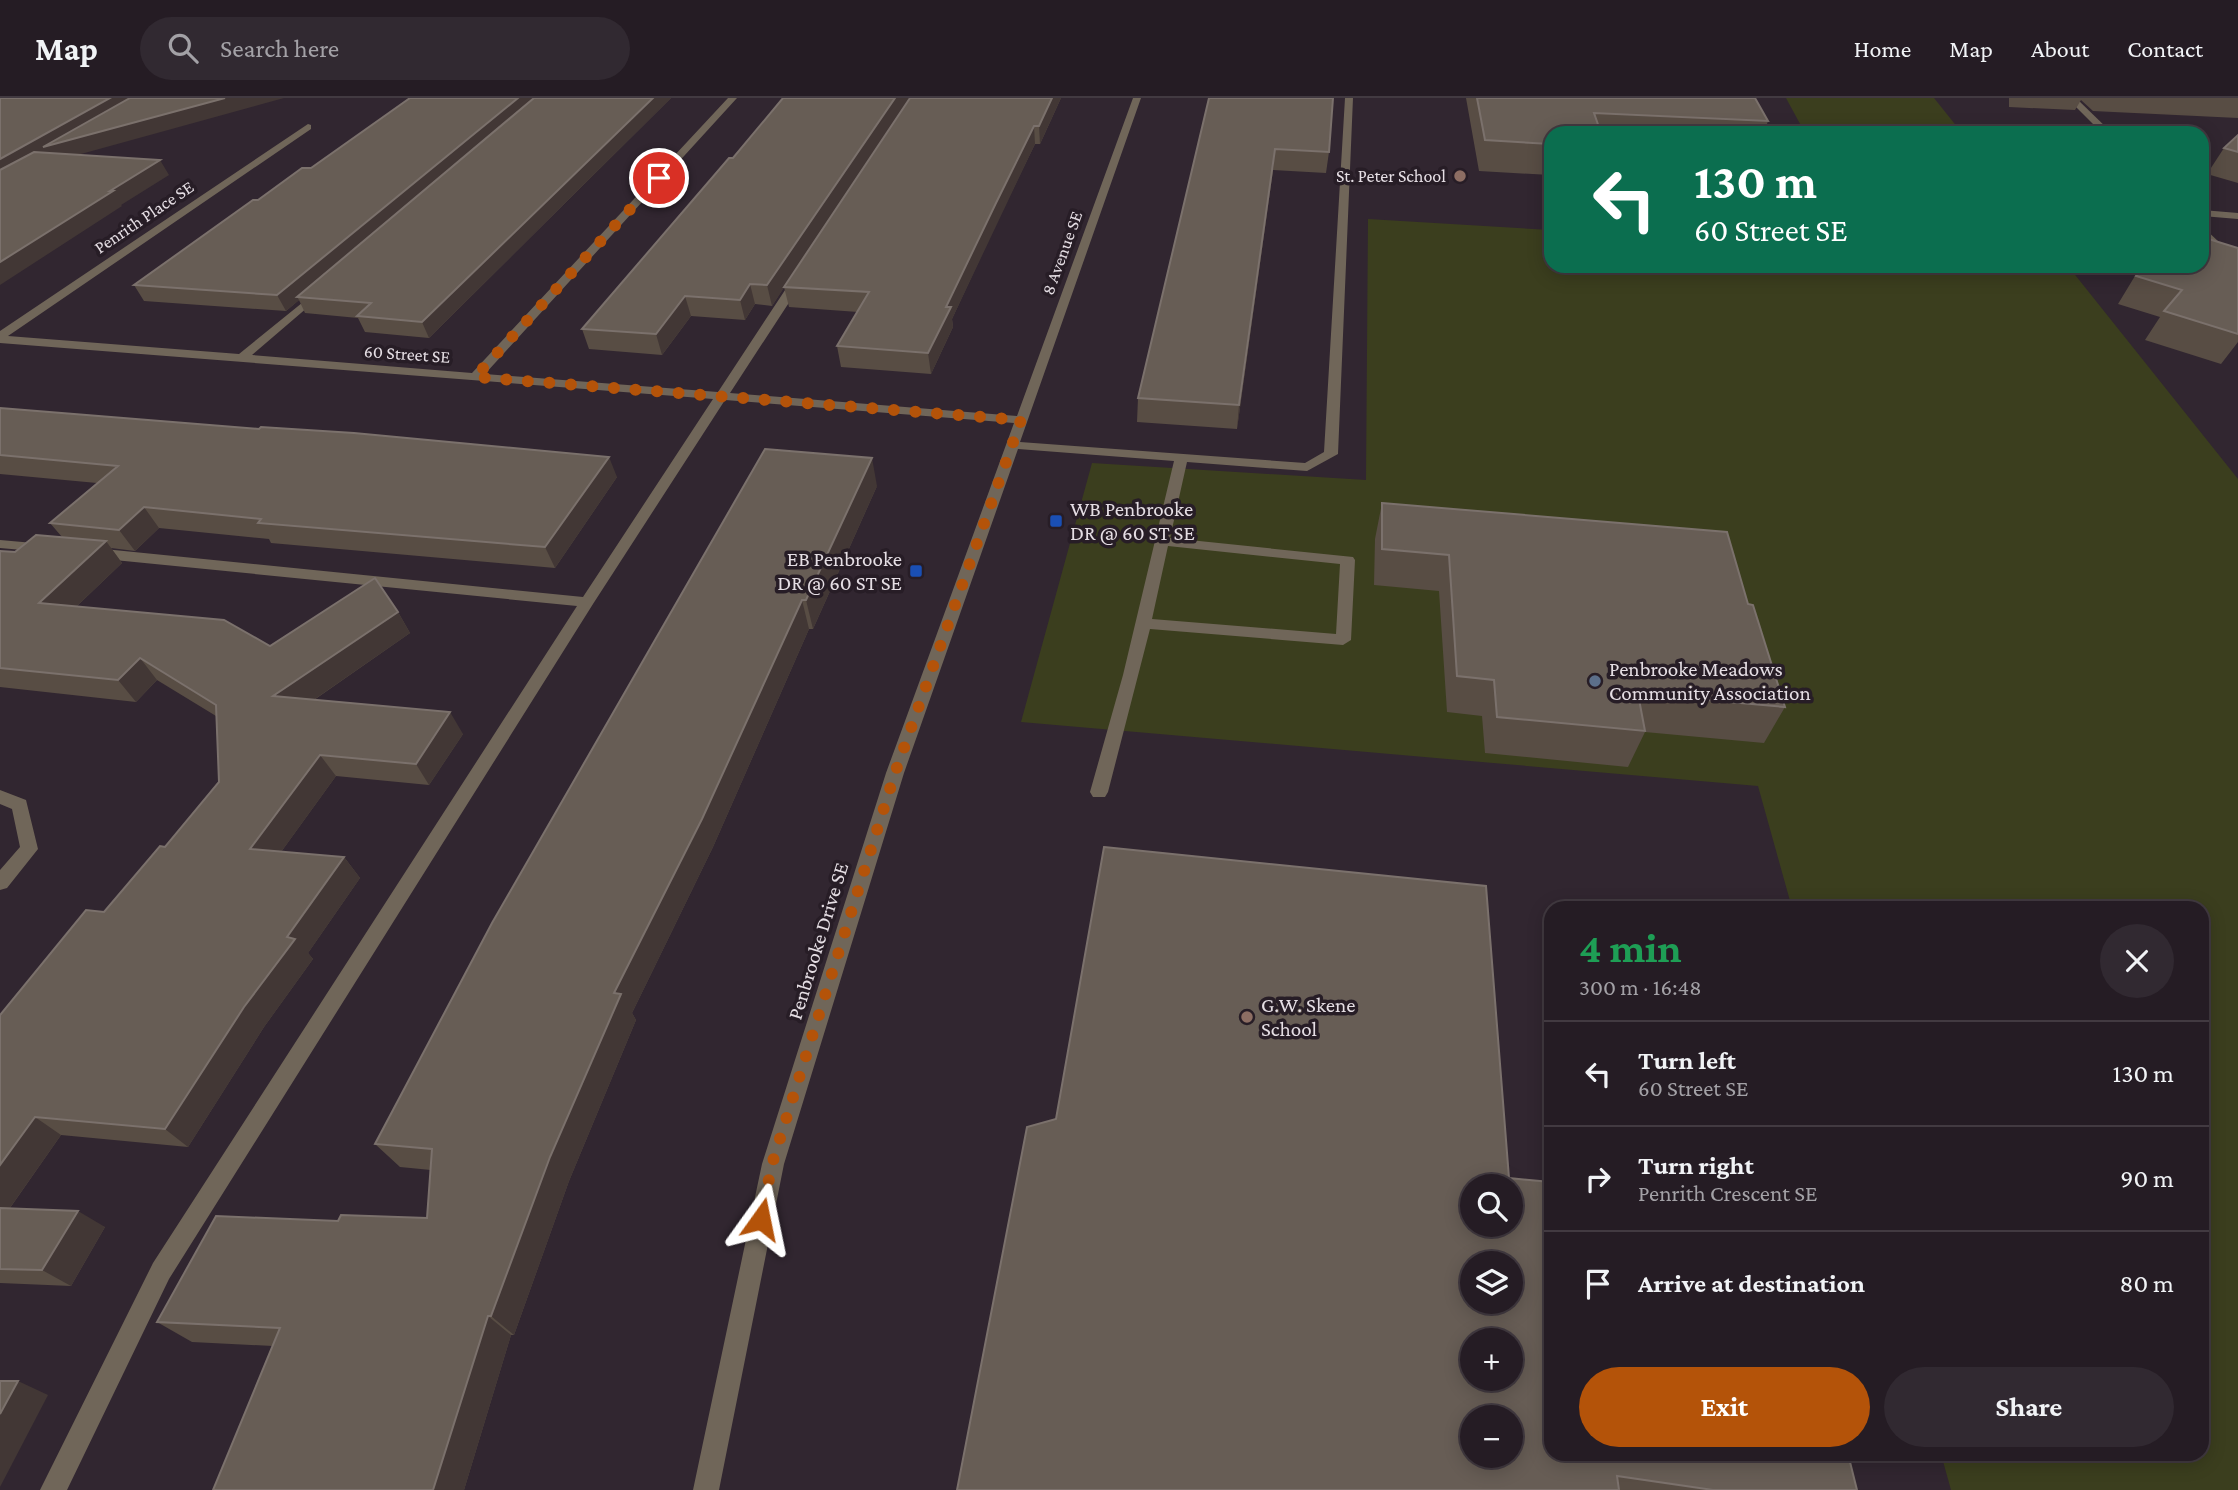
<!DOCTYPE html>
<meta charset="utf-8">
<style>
:root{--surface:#251c24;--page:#312931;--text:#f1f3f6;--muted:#a3a1a6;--line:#423a41;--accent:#b45309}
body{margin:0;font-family:"Crimson Pro",serif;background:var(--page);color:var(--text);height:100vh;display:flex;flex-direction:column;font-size:26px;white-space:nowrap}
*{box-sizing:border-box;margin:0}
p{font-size:23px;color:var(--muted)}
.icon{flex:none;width:38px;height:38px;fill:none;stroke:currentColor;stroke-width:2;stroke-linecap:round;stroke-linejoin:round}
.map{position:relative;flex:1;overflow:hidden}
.side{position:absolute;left:1544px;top:803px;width:665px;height:560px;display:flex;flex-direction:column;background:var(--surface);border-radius:21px;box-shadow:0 4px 18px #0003,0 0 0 2px var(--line)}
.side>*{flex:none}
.banner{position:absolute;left:1544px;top:28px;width:665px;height:147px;border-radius:21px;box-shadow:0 4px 18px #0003,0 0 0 2px var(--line);background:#0b6e4f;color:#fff;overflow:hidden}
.fabs{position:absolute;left:1460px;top:1076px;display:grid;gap:14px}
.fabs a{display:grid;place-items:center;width:63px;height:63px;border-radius:50%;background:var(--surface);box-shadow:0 4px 18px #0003,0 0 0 2px var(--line);font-size:35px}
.pin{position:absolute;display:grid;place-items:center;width:60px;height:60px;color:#fff;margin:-30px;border:4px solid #fff;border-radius:50%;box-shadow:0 2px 7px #0007}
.me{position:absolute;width:77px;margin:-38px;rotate:12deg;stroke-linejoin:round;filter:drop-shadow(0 0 5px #0008)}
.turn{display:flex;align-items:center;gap:24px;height:147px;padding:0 35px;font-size:32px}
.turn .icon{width:91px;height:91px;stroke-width:2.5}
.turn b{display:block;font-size:49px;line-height:60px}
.round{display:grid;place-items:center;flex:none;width:74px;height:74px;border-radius:37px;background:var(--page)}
.overview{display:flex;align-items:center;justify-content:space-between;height:119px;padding:0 35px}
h1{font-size:42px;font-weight:700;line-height:52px;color:#1e9e55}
.action{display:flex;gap:14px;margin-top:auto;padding:14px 35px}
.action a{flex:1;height:80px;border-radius:42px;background:var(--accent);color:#fff;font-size:28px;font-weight:700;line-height:80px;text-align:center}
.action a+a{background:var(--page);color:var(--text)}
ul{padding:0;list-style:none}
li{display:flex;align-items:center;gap:21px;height:105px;padding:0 35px;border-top:2px solid var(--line)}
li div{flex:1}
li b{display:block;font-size:26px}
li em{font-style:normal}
header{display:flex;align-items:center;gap:42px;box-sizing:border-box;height:98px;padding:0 35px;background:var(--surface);border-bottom:2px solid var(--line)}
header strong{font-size:33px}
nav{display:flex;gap:38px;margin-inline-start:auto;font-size:24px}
.search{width:490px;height:63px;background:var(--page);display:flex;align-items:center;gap:18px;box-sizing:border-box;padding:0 24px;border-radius:38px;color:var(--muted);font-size:26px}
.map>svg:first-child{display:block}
.green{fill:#3b3e1e}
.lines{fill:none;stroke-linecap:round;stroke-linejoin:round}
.minor{fill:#706659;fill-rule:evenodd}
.wall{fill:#584d44}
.shaded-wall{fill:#423735}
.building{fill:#675d55;stroke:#7b716c;stroke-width:2;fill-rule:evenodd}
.route{stroke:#b45309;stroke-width:12;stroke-dasharray:0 21.6}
.education-dot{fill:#8d6e63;stroke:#271d26;stroke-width:2.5}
.transit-dot{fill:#1a4fb4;stroke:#271d26;stroke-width:2.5}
.service-dot{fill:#5c6f8a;stroke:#271d26;stroke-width:2.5}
.labels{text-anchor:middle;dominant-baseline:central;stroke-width:7;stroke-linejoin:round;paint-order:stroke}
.far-poi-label{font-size:18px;fill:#e5dee4;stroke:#271d26;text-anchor:end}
.far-street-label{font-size:18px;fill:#e5dee4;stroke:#271d26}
.poi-label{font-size:21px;fill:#e5dee4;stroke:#271d26;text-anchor:start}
.street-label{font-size:21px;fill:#e5dee4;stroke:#271d26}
</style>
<header>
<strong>Map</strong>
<div class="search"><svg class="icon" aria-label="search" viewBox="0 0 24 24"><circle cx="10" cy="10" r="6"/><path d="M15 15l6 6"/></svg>Search here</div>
<nav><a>Home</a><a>Map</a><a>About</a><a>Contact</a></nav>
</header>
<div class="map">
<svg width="2238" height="1392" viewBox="0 0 2238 1392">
<rect width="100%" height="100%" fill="#312630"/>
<g class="green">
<path d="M 1786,0 L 1934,0 L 1962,35 L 1805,35 Z"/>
<path d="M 1368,121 L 1550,132 L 1550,168 L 2068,168 L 2238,381 L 2238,1392 L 1951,1392 L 1941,1356 L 2202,1356 L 2202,810 L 1792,810 L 1758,688 L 1021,624 L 1092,365 L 1366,382 Z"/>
</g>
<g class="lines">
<g class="minor">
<path d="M 728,0 L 737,0 L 485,276 L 718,294 L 793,180 L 799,177 L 805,180 L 730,295 L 1017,318 L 1133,0 L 1141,0 L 1020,344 L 1305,365 L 1324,354 L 1345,0 L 1353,0 L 1338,356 L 1307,373 L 1187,364 L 1170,440 L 1353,459 L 1355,462 L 1351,542 L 1343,547 L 1150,531 L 1108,694 L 1105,699 L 1093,699 L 1090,694 L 1123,577 L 1174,363 L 1018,351 L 904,675 L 784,1066 L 719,1392 L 693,1392 L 762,1066 L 886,675 L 1014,325 L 725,302 L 593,506 L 169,1181 L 67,1392 L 40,1392 L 153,1165 L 577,508 L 94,460 L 87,455 L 94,450 L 583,499 L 713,301 L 0,245 L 0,233 L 308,26 L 311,27 L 311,31 L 8,238 L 239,256 L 318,192 L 322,193 L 322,197 L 252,257 L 472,275 ZM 1168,448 L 1340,466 L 1336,536 L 1152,521 Z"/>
<path d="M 2067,0 L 2076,0 L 2112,35 L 2102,35 Z"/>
<path d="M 2202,112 L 2238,115 L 2238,121 L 2202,118 Z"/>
<path d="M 2202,128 L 2238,162 L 2238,171 L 2202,137 Z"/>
<path d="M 0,442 L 45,446 L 52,450 L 45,454 L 0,450 Z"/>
<path d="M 0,692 L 26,702 L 38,751 L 7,790 L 0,792 L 0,772 L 20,749 L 12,711 L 0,706 Z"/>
</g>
</g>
<g class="wall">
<path d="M 410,0 L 671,0 L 429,240 L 365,234 L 358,220 L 305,215 L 299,202 L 286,213 L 144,203 L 134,187 L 258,102 L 311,70 Z"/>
<path d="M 910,0 L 1061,0 L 1040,46 L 1035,46 L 997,124 L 952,221 L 953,229 L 931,276 L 841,269 L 837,248 L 858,214 L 789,209 L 784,189 L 772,208 L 755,206 L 745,222 L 691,218 L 662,257 L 589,251 L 582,231 L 733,60 L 789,182 Z"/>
<path d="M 1209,0 L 1329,54 L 1326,75 L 1273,72 L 1237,331 L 1137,324 L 1138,300 Z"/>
<path d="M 1466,0 L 1755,0 L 1768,23 L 1764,35 L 1550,35 L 1550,77 L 1479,73 Z"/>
<path d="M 2009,0 L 2238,0 L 2238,20 L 2093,13 L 2081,2 L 2075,12 L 2009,9 Z"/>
<path d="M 2238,37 L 2238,85 L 2207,76 L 2224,50 Z"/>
<path d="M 2238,150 L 2238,244 L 2221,266 L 2145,242 L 2160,219 L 2118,206 L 2141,168 L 2202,168 Z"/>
<path d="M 0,310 L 617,379 L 555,470 L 271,445 L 269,441 L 159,430 L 135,453 L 111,450 L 122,465 L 77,508 L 270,548 L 398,514 L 410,535 L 314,602 L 463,636 L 429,687 L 336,678 L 281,754 L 344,759 L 360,780 L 308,855 L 313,861 L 264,929 L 188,1049 L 61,1037 L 10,1110 L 105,1129 L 71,1188 L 0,1185 L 0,917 L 104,814 L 165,749 L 219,684 L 216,618 L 157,582 L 136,604 L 0,589 L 0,453 L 15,454 L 62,439 L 50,425 L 97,385 L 0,376 Z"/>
<path d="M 877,388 L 813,531 L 809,531 L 713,749 L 632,915 L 636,922 L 569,1083 L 514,1237 L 511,1237 L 464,1392 L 213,1392 L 273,1248 L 192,1244 L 157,1224 L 338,1123 L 427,1120 L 431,1072 L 400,1069 L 375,1046 Z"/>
<path d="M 1382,405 L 1748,506 L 1785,609 L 1764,645 L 1645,634 L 1628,669 L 1485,655 L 1482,618 L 1447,614 L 1439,493 L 1374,487 L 1375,441 Z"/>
<path d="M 1509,1080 L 1550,1356 L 1857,1392 L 957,1392 Z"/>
</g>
<g class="shaded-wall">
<path d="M 110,0 L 284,0 L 52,64 L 0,82 L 0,61 Z"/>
<path d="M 518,0 L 539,0 L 297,199 L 299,202 L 286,213 L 277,197 Z"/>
<path d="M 653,0 L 671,0 L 429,240 L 422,224 Z"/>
<path d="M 895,0 L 909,0 L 772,208 L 767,187 Z"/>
<path d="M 1052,0 L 1061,0 L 1040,46 L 1039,28 Z"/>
<path d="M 1034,28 L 1035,46 L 952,221 L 953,229 L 931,276 L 928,255 L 946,209 Z"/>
<path d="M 1275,51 L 1273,72 L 1237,331 L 1239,307 Z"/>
<path d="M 160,62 L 169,77 L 121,107 L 122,108 L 0,187 L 0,164 Z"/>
<path d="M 750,186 L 755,206 L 745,222 L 740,202 Z"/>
<path d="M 685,198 L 691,218 L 662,257 L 656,236 Z"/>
<path d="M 609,359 L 617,379 L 555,470 L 545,449 Z"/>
<path d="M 872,360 L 877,388 L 813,531 L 806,502 Z"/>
<path d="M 144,409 L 159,430 L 135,453 L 119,432 Z"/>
<path d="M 106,443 L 122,465 L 58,526 L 39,505 Z"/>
<path d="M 802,502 L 809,531 L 713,749 L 632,915 L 636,922 L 569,1083 L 514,1237 L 491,1218 L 550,1059 L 614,895 Z"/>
<path d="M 398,514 L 410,535 L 289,619 L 273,598 Z"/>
<path d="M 140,560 L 157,582 L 136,604 L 118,582 Z"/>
<path d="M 450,614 L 463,636 L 429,687 L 416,666 Z"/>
<path d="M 320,657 L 336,678 L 268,772 L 250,751 Z"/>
<path d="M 344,759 L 360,780 L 308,855 L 313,861 L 264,929 L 188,1049 L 165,1031 L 287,839 Z"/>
<path d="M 35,1019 L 61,1037 L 0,1124 L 0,1067 Z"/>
<path d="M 78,1113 L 105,1129 L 71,1188 L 42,1172 Z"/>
<path d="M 488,1218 L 511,1237 L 464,1392 L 433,1392 Z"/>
<path d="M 18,1283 L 48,1297 L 0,1389 L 0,1316 Z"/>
</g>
<g class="building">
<path d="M 0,0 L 110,0 L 0,61 Z"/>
<path d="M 130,0 L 225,0 L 43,49 Z"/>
<path d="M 410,0 L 518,0 L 277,197 L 134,187 L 253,102 L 258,102 L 302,70 L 311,70 Z"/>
<path d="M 534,0 L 653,0 L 422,224 L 357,218 L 371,205 L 297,199 Z"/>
<path d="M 783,0 L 895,0 L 767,187 L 750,186 L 740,202 L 685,198 L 656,236 L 582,231 L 729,60 L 733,60 Z"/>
<path d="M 910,0 L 1052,0 L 1039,28 L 1034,28 L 996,105 L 946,209 L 951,209 L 928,255 L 837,248 L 869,194 L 784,189 Z"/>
<path d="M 1209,0 L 1333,0 L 1329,54 L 1275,51 L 1239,307 L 1138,300 Z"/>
<path d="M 1477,0 L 1755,0 L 1768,23 L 1594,15 L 1601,35 L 1550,35 L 1550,46 L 1485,42 Z"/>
<path d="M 2238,37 L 2238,54 L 2224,50 Z"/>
<path d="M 34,54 L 160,62 L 110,93 L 113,93 L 0,164 L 0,72 Z"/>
<path d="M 2202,139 L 2238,150 L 2238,236 L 2164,213 L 2182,192 L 2136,178 L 2144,168 L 2202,168 Z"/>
<path d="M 0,310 L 259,331 L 261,329 L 354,335 L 609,359 L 545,449 L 258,425 L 261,421 L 144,409 L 119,432 L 50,425 L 118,368 L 0,357 Z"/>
<path d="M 765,351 L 872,360 L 806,502 L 802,502 L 702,721 L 614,895 L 621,896 L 550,1059 L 491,1218 L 488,1218 L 433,1392 L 213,1392 L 280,1230 L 157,1224 L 216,1118 L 338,1123 L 341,1117 L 427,1120 L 432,1051 L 375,1046 L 492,825 Z"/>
<path d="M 1382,405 L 1727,434 L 1748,506 L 1753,507 L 1785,609 L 1638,596 L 1645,633 L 1497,619 L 1494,582 L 1457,578 L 1449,457 L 1382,451 Z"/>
<path d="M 36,437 L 106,443 L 39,505 L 224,522 L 270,548 L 375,480 L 398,514 L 273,598 L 450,614 L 416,666 L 320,657 L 250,751 L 344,759 L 287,839 L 295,841 L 244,909 L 165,1031 L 35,1019 L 0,1067 L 0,917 L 86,812 L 104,814 L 160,748 L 165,749 L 219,684 L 216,607 L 140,560 L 118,582 L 0,570 L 0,453 L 15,454 Z"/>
<path d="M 1104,749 L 1486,788 L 1509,1080 L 1550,1084 L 1550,1356 L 1848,1356 L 1857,1392 L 1713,1392 L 1617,1378 L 1619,1392 L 957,1392 L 1027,1029 L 1056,1021 ZM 1472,1088 L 1510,1088 L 1510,1127 L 1472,1127 ZM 1472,1166 L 1510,1166 L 1510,1204 L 1472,1204 ZM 1472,1242 L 1510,1242 L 1510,1281 L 1472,1281 ZM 1472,1320 L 1510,1320 L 1510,1358 L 1472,1358 Z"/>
<path d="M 0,1110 L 78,1113 L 42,1172 L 0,1171 Z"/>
<path d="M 0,1283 L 18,1283 L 0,1316 Z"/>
</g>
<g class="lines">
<path class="route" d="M 659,80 L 475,279 L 1021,322 L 895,675 L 772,1066 L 761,1121"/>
</g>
<g class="education-dot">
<circle cx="1460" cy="78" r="7"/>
<circle cx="1247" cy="919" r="7"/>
</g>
<g class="transit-dot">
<rect x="1049" y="416" width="14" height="14" rx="3.5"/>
<rect x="909" y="466" width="14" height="14" rx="3.5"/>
</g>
<circle class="service-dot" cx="1595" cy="583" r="7"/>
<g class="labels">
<g class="far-poi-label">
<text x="1446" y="78">St. Peter School</text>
</g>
<g class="far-street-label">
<text transform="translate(144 119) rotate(-34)">Penrith Place SE</text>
<text transform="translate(1062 155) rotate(-70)">8 Avenue SE</text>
<text transform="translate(407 256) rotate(4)">60 Street SE</text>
</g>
<g class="poi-label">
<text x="1070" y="411">WB Penbrooke<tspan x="1070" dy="24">DR @ 60 ST SE</tspan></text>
<text x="902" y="461" text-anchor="end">EB Penbrooke<tspan x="902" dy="24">DR @ 60 ST SE</tspan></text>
<text x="1609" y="571">Penbrooke Meadows<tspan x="1609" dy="24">Community Association</tspan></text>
<text x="1261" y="907">G.W. Skene<tspan x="1261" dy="24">School</tspan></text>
</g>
<g class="street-label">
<text transform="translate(818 843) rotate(-73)">Penbrooke Drive SE</text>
</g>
</g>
</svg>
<div class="fabs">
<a><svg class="icon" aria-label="search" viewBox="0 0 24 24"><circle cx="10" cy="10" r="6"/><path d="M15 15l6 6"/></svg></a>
<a><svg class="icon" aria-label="layers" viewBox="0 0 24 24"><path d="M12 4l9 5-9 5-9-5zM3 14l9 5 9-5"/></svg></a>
<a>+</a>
<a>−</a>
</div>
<div class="pin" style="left:659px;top:80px;background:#d93025"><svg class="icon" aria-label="arrive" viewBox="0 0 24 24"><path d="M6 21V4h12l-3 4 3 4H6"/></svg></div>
<svg class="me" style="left:761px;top:1121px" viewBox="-20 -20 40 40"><path d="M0-17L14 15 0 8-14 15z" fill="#b45309" stroke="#fff" stroke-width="4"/></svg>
<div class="banner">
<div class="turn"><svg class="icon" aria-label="left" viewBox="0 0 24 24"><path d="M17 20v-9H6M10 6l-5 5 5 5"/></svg><div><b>130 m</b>60 Street SE</div></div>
</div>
<section class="side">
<div class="overview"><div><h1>4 min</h1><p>300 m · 16:48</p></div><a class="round"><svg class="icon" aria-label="close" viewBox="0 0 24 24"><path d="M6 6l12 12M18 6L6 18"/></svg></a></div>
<ul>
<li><svg class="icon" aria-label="left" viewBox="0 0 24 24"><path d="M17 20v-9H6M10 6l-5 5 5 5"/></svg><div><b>Turn left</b><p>60 Street SE</p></div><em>130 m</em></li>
<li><svg class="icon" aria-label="right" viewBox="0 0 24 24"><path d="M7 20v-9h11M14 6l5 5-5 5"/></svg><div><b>Turn right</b><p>Penrith Crescent SE</p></div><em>90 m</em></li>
<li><svg class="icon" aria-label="arrive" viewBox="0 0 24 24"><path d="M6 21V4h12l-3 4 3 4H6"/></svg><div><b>Arrive at destination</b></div><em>80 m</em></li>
</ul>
<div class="action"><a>Exit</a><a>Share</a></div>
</section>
</div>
